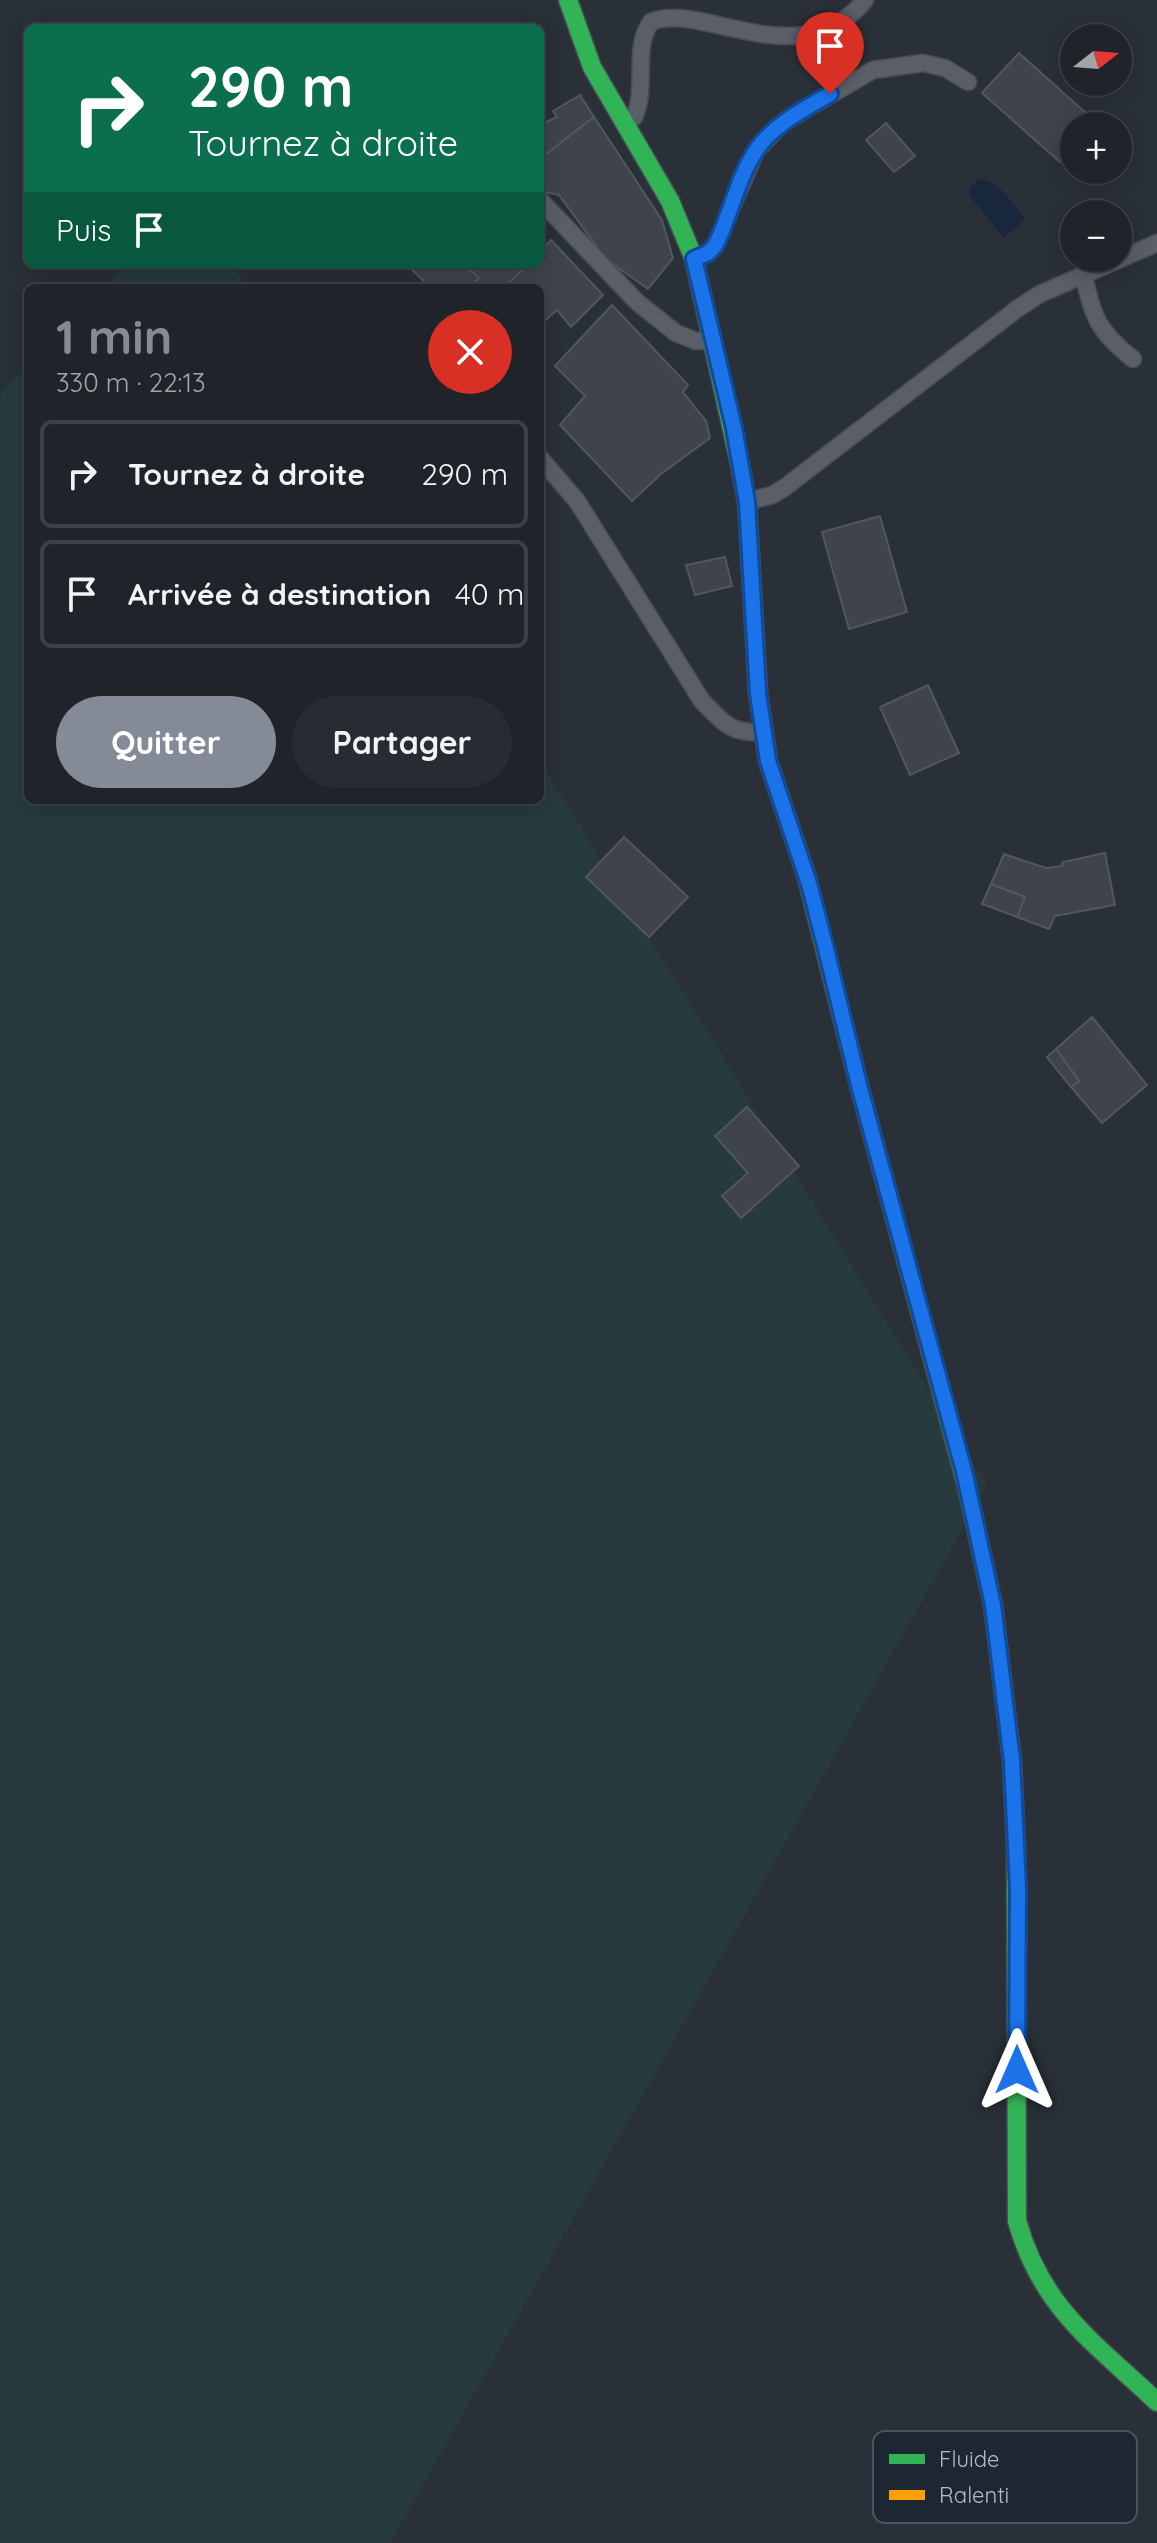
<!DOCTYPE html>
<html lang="fr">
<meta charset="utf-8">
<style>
:root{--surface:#20242a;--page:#282c32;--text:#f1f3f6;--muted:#a2a4a8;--line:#3d4147;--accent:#848b96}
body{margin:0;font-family:Quicksand,sans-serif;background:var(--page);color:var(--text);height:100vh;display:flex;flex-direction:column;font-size:30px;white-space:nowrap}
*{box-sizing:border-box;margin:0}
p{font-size:26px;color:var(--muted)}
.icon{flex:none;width:44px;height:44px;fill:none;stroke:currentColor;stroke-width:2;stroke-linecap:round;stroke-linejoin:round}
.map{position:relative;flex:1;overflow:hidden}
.sheet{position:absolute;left:24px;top:284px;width:520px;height:520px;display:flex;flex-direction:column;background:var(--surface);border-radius:12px;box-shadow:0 4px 20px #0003,0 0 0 2px var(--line)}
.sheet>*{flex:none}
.hud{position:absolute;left:24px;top:24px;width:520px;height:244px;border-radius:12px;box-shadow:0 4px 20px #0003,0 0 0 2px var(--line);background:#0b6e4f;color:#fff;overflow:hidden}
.needle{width:52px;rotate:73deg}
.buttons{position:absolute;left:1060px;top:24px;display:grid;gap:16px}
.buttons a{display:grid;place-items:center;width:72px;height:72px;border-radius:50%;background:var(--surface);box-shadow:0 4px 20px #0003,0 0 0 2px var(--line);font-size:40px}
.pin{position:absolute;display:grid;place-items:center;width:68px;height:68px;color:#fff;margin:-82px -34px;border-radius:50% 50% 50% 0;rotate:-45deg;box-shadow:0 0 8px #0007}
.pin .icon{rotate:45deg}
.me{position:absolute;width:88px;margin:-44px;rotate:0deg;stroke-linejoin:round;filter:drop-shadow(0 0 6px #0008)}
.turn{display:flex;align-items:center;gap:28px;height:168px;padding:0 32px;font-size:36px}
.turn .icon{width:104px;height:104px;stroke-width:2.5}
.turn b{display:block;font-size:56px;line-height:68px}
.then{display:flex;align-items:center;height:76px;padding:0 32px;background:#0003;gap:16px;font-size:30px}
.round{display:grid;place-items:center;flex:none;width:84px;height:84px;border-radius:42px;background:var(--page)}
.headline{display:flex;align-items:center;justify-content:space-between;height:136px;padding:0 32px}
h1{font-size:48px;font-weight:800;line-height:60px;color:var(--accent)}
.primary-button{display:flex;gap:16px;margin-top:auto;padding:16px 32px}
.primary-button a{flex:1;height:92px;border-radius:48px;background:var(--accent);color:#fff;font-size:32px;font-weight:800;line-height:92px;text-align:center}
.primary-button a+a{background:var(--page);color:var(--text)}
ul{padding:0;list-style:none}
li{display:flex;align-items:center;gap:24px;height:108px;margin:0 16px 12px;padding:0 16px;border:4px solid var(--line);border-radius:12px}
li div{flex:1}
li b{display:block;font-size:30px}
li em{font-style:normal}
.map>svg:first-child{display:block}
.green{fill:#273a3e}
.water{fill:#19273c}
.building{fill:#3f444c;stroke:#52575f;stroke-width:2}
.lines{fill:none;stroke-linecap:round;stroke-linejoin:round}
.lane-casing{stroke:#484c55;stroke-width:19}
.fast-casing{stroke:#484c55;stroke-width:21}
.slow-casing{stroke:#484c55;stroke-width:21}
.lane{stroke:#5a5e66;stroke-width:16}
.fast{stroke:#30b455;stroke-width:18}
.slow{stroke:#ff9f0a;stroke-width:18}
.route-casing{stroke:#114b97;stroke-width:20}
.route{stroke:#1a73e8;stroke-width:14}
.key{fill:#1d2633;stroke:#4a5360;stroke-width:2}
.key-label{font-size:22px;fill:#b4bcc9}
</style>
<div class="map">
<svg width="1157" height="2543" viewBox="0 0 1157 2543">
<rect width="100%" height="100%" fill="#2a3038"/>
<g class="green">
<path d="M 128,264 L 233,264 L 247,288 L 104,288 Z"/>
<path d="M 28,365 L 28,800 L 540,800 L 540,761 L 987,1485 L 390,2543 L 0,2543 L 0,394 Z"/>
</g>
<path class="water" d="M 978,179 C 999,179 1013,205 1025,219 L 1004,238 L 969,195 L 969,188 Z"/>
<g class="building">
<path d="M 1019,53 L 1096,122 L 1092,126 L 1074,126 L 1074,146 L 1060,162 L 982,93 Z"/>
<path d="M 580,95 L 594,117 L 540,159 L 540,125 L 557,117 L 553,111 Z"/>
<path d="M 594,117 L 662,220 L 673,258 L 648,289 L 606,259 L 559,195 L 540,191 L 540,173 L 545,168 L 540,159 Z"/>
<path d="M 886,123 L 915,156 L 894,172 L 866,140 Z"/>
<path d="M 551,240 L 603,295 L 571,327 L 557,310 L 540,325 L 540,288 L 504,288 L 528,264 L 540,264 L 540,251 Z"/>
<path d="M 406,264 L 464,264 L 479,278 L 469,288 L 431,288 Z"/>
<path d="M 464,264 L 528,264 L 504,288 L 469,288 L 479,278 Z"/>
<path d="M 612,305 L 688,385 L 683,392 L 706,421 L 710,438 L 661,474 L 632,501 L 560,425 L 585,396 L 555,366 Z"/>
<path d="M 880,516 L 907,612 L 849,629 L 822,532 Z"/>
<path d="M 725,557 L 732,586 L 695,595 L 686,565 Z"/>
<path d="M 928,685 L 959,753 L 910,775 L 880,707 Z"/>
<path d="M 624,837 L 688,897 L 649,937 L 586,877 Z"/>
<path d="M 1105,853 L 1115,905 L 1055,916 L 1049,929 L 1017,917 L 1025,897 L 991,884 L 1004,854 L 1046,868 L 1062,866 L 1063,862 Z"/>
<path d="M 991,884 L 1025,897 L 1017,917 L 982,904 Z"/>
<path d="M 1092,1017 L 1147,1085 L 1102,1123 L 1071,1087 L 1079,1081 L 1056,1049 Z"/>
<path d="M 1056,1049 L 1079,1081 L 1071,1087 L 1047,1057 Z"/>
<path d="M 747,1107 L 799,1166 L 741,1218 L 722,1196 L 748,1173 L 715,1136 Z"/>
</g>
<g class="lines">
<defs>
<g id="lane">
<path d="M 630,120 L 634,117 C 648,88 632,48 651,22 C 699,0 801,79 865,0"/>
<path d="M 540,200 L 637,302 L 676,333 L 696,341 L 712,340"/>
<path d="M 696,259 L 708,253 L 715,246 L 756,151 L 784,122 L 873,70 L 923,63 L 945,68 L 968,82"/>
<path d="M 1084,275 C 1092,317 1099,332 1133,359"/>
<path d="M 540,458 L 577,501 L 702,701 C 723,722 730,734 761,732"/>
<path d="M 749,501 L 772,495 L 784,488 L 1017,309 L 1040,294 L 1157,243"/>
</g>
<g id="fast">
<path d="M 568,0 L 592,67 L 670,201 L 694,259 L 740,465"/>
<path d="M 807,878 L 860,1089 L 967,1487"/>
<path d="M 1016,1847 L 1017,2221 C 1042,2309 1094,2342 1157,2402"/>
</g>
<g id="slow">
<path d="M 740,465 L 747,502 L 758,693 L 768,761 L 807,878"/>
<path d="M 967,1487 L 993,1605 L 1012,1761 L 1016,1847"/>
</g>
</defs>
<use href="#lane" class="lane-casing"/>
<use href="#fast" class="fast-casing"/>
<use href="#slow" class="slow-casing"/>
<use href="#lane" class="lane"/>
<use href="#fast" class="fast"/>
<use href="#slow" class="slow"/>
</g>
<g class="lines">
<defs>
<path id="route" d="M 830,94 C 805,109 774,124 757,149 C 737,178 731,215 715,246 L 708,253 L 694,259 L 734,428 L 747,502 L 758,693 L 768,761 L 810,887 L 826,949 L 860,1089 L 964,1471 L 993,1605 L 1012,1761 L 1018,1888 L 1017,2070"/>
</defs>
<use href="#route" class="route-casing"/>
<use href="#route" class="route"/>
</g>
<rect x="873" y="2431" width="264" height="92" rx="12" class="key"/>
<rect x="889" y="2454" width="36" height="10" fill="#30b455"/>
<rect x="889" y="2490" width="36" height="10" fill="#ff9f0a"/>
<g class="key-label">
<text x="939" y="2467">Fluide</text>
<text x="939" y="2503">Ralenti</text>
</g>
</svg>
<div class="buttons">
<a><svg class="needle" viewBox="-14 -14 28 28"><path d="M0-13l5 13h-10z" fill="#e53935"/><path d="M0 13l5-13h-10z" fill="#a2a4a8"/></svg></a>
<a>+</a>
<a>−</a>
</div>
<div class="pin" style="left:830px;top:94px;background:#d93025"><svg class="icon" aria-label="arrive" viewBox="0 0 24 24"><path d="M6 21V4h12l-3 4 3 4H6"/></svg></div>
<svg class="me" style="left:1017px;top:2070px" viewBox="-20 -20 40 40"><path d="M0-17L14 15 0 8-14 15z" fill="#1a73e8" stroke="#fff" stroke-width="4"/></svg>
<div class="hud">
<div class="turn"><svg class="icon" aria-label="right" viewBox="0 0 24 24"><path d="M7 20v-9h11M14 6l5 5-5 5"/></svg><div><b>290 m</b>Tournez à droite</div></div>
<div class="then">Puis<svg class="icon" aria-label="arrive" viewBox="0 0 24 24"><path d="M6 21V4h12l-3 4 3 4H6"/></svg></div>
</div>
<section class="sheet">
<div class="headline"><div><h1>1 min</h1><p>330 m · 22:13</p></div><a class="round" style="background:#d93025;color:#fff"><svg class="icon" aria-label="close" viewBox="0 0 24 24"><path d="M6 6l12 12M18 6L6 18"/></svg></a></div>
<ul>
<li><svg class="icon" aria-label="right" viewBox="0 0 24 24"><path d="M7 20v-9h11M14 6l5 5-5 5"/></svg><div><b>Tournez à droite</b></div><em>290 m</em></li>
<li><svg class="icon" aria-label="arrive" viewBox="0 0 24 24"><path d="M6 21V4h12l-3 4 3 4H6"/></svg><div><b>Arrivée à destination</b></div><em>40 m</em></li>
</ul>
<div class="primary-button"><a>Quitter</a><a>Partager</a></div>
</section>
</div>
